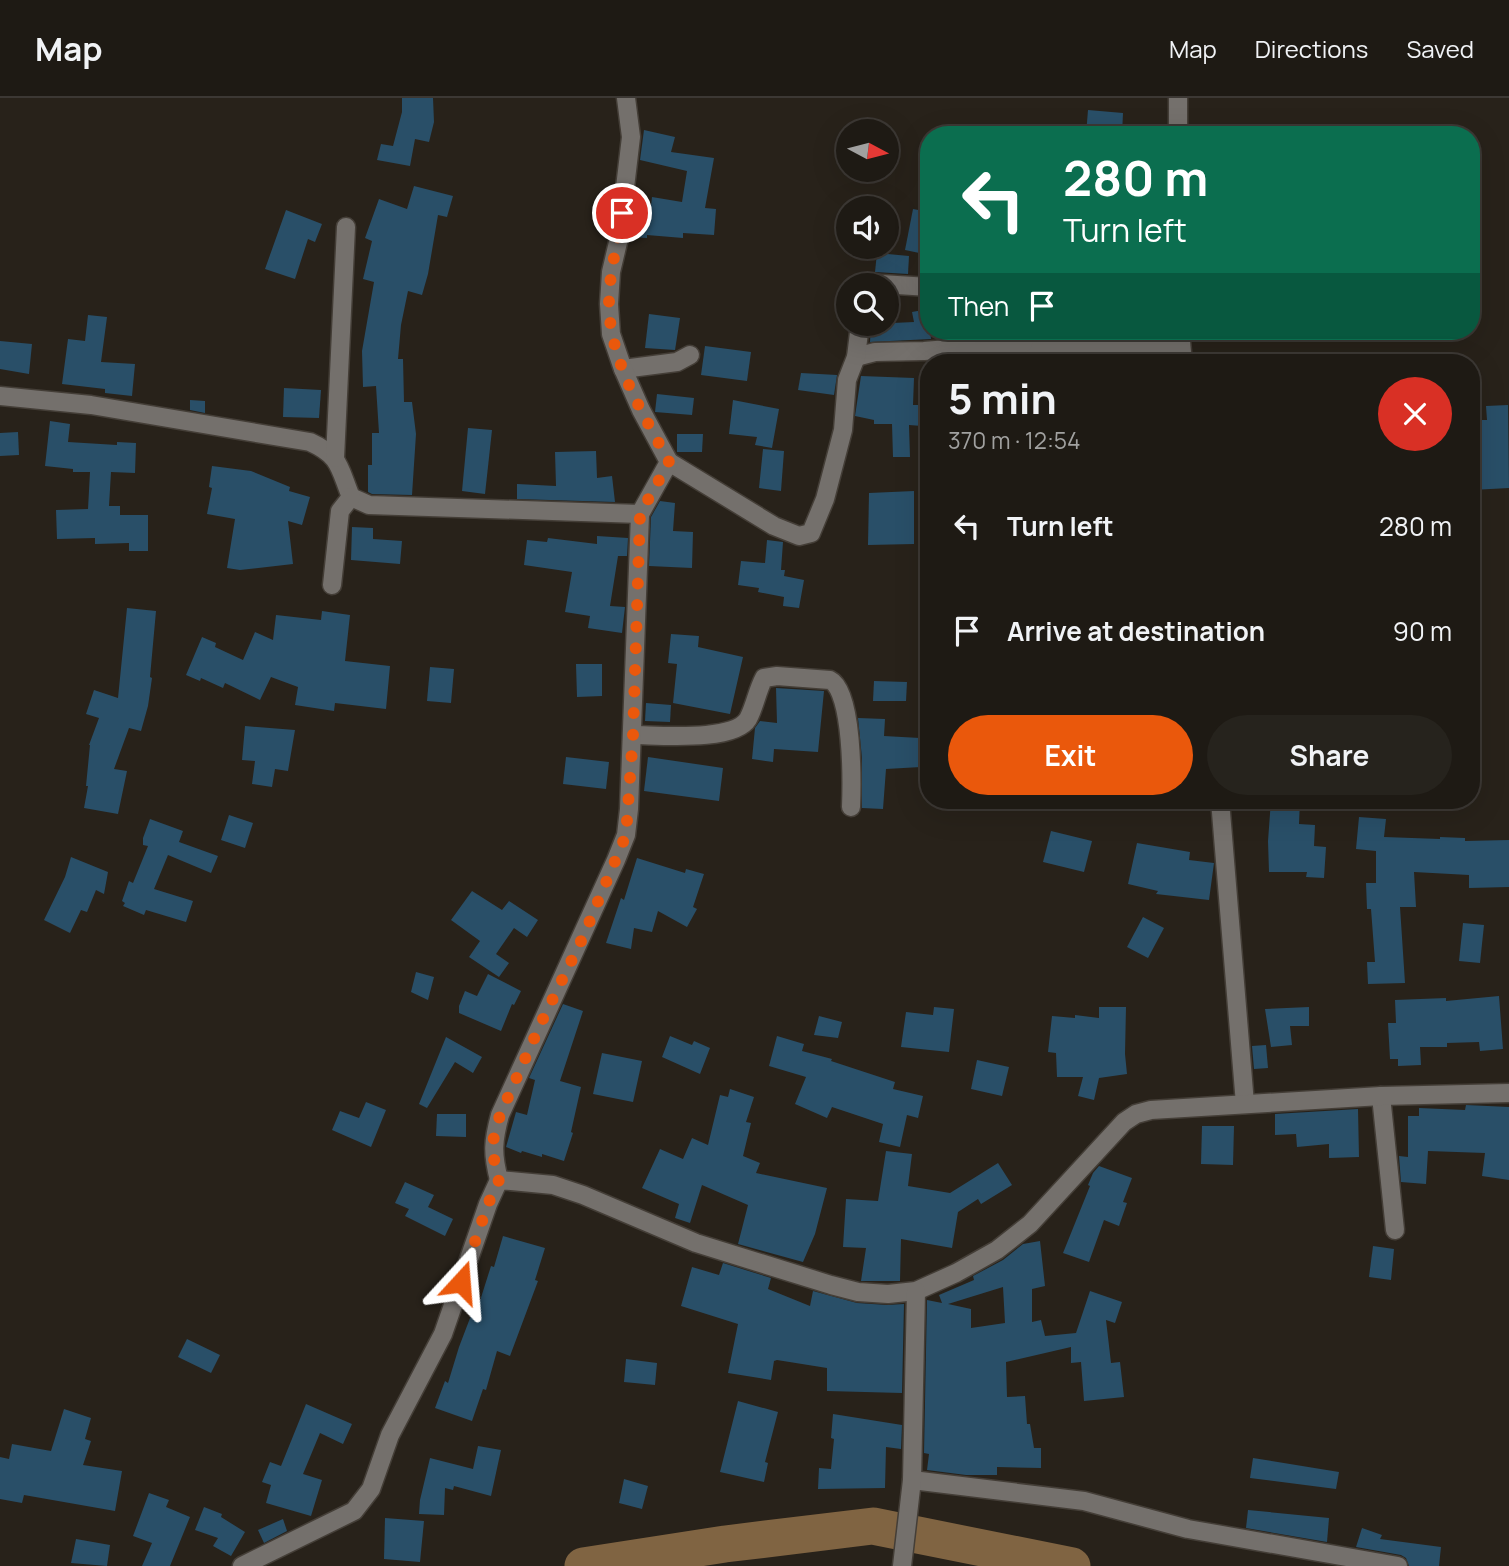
<!DOCTYPE html>
<meta charset="utf-8">
<style>
:root{--surface:#1e1a14;--page:#26231d;--text:#f1f3f6;--muted:#a1a1a0;--line:#3c3834;--accent:#ea580c}
body{margin:0;font-family:Manrope,sans-serif;background:var(--page);color:var(--text);height:100vh;display:flex;flex-direction:column;font-size:26px;white-space:nowrap}
*{box-sizing:border-box;margin:0}
p{font-size:23px;color:var(--muted)}
.icon{flex:none;width:38px;height:38px;fill:none;stroke:currentColor;stroke-width:2;stroke-linecap:round;stroke-linejoin:round}
.map{position:relative;flex:1;overflow:hidden}
.side{position:absolute;left:920px;top:256px;width:560px;height:455px;display:flex;flex-direction:column;background:var(--surface);border-radius:28px;box-shadow:0 7px 28px #0002,0 0 0 2px var(--line)}
.side>*{flex:none}
.top-card{position:absolute;left:920px;top:28px;width:560px;height:214px;border-radius:28px;box-shadow:0 7px 28px #0002,0 0 0 2px var(--line);background:#0b6e4f;color:#fff;overflow:hidden}
.needle{width:46px;rotate:97deg}
.fabs{position:absolute;left:836px;top:21px;display:grid;gap:14px}
.fabs a{display:grid;place-items:center;width:63px;height:63px;border-radius:50%;background:var(--surface);box-shadow:0 7px 28px #0002,0 0 0 2px var(--line);font-size:35px}
.pin{position:absolute;display:grid;place-items:center;width:60px;height:60px;color:#fff;margin:-30px;border:4px solid #fff;border-radius:50%;box-shadow:0 2px 7px #0007}
.me{position:absolute;width:77px;margin:-38px;rotate:19deg;stroke-linejoin:round;filter:drop-shadow(0 0 5px #0008)}
.turn{display:flex;align-items:center;gap:24px;height:147px;padding:0 28px;font-size:32px}
.turn .icon{width:91px;height:91px;stroke-width:2.5}
.turn b{display:block;font-size:49px;line-height:60px}
.then{display:flex;align-items:center;height:66px;padding:0 28px;background:#0003;gap:14px;font-size:26px}
.round{display:grid;place-items:center;flex:none;width:74px;height:74px;border-radius:37px;background:var(--page)}
.head{display:flex;align-items:center;justify-content:space-between;height:119px;padding:0 28px}
h1{font-size:42px;font-weight:700;line-height:52px}
.cta{display:flex;gap:14px;margin-top:auto;padding:14px 28px}
.cta a{flex:1;height:80px;border-radius:42px;background:var(--accent);color:#fff;font-size:28px;font-weight:700;line-height:80px;text-align:center}
.cta a+a{background:var(--page);color:var(--text)}
ul{padding:0;list-style:none}
li{display:flex;align-items:center;gap:21px;height:105px;padding:0 28px}
li div{flex:1}
li b{display:block;font-size:26px}
li em{font-style:normal}
header{display:flex;align-items:center;gap:42px;box-sizing:border-box;height:98px;padding:0 35px;background:var(--surface);border-bottom:2px solid var(--line)}
header strong{font-size:33px}
nav{display:flex;gap:38px;margin-inline-start:auto;font-size:24px}
.map>svg:first-child{display:block}
.lines{fill:none;stroke-linecap:round;stroke-linejoin:round}
.river{stroke:#806442;stroke-width:37}
.building{fill:#294f68;fill-rule:evenodd}
.minor-casing{stroke:#443e37;stroke-width:21}
.minor{stroke:#74706c;stroke-width:18}
.route{stroke:#ea580c;stroke-width:12;stroke-dasharray:0 21.6}
</style>
<header>
<strong>Map</strong>
<nav><a>Map</a><a>Directions</a><a>Saved</a></nav>
</header>
<div class="map">
<svg width="1509" height="1468" viewBox="0 0 1509 1468">
<rect width="100%" height="100%" fill="#28221a"/>
<g class="lines">
<path class="river" d="M 583,1468 L 725,1446 L 873,1428 L 1072,1468"/>
</g>
<g class="building">
<path d="M 402,0 L 433,0 L 434,24 L 429,44 L 415,41 L 410,68 L 377,62 L 381,46 L 393,48 L 402,14 Z"/>
<path d="M 1088,12 L 1123,15 L 1122,37 L 1086,37 Z"/>
<path d="M 644,32 L 675,39 L 671,54 L 714,60 L 705,110 L 716,111 L 714,137 L 683,135 L 683,140 L 647,137 L 647,140 L 631,139 L 634,107 L 651,108 L 652,99 L 682,104 L 687,73 L 640,62 Z"/>
<path d="M 414,88 L 453,98 L 447,119 L 438,117 L 428,176 L 422,197 L 408,193 L 401,227 L 398,261 L 403,261 L 404,304 L 412,304 L 416,336 L 412,397 L 372,396 L 368,394 L 368,367 L 372,367 L 372,335 L 379,335 L 376,288 L 363,289 L 362,253 L 374,184 L 363,181 L 372,143 L 365,140 L 379,101 L 407,111 Z"/>
<path d="M 913,111 L 929,114 L 929,157 L 905,152 Z"/>
<path d="M 286,112 L 322,126 L 315,144 L 308,141 L 295,181 L 265,171 Z"/>
<path d="M 877,155 L 909,158 L 908,176 L 875,174 Z"/>
<path d="M 928,211 L 931,241 L 870,244 L 871,226 L 914,224 L 912,214 Z"/>
<path d="M 649,216 L 680,220 L 675,252 L 645,250 Z"/>
<path d="M 88,217 L 107,219 L 101,264 L 135,266 L 132,298 L 105,295 L 105,291 L 62,286 L 68,241 L 85,243 Z"/>
<path d="M 0,243 L 32,246 L 29,276 L 0,271 Z"/>
<path d="M 705,248 L 751,254 L 747,283 L 701,277 Z"/>
<path d="M 801,275 L 837,277 L 834,297 L 798,292 Z"/>
<path d="M 861,278 L 914,280 L 913,307 L 923,307 L 922,328 L 909,327 L 910,359 L 893,359 L 892,326 L 874,326 L 874,322 L 855,318 Z"/>
<path d="M 284,290 L 321,292 L 319,320 L 283,319 Z"/>
<path d="M 657,296 L 694,300 L 692,317 L 655,314 Z"/>
<path d="M 190,302 L 205,303 L 205,315 L 190,312 Z"/>
<path d="M 733,302 L 779,311 L 772,350 L 755,347 L 757,339 L 729,336 Z"/>
<path d="M 1508,307 L 1509,390 L 1472,392 L 1472,322 L 1487,322 L 1486,308 Z"/>
<path d="M 50,323 L 70,326 L 68,344 L 117,347 L 117,344 L 136,345 L 135,375 L 111,374 L 109,408 L 120,408 L 120,417 L 148,417 L 148,453 L 129,453 L 129,445 L 95,446 L 95,440 L 57,441 L 56,412 L 88,411 L 90,374 L 73,374 L 73,371 L 45,368 Z"/>
<path d="M 468,330 L 492,332 L 485,396 L 462,393 Z"/>
<path d="M 18,334 L 19,357 L 0,358 L 0,335 Z"/>
<path d="M 677,336 L 703,336 L 702,354 L 677,354 Z"/>
<path d="M 763,351 L 784,353 L 781,393 L 759,390 Z"/>
<path d="M 596,353 L 597,380 L 612,378 L 615,404 L 517,401 L 517,386 L 556,388 L 555,354 Z"/>
<path d="M 212,368 L 251,373 L 290,389 L 289,393 L 310,399 L 302,427 L 288,423 L 293,466 L 240,472 L 227,470 L 235,421 L 207,416 L 212,390 L 209,389 Z"/>
<path d="M 914,393 L 914,446 L 868,447 L 869,395 Z"/>
<path d="M 660,403 L 675,405 L 673,433 L 693,434 L 692,470 L 649,468 L 651,419 Z"/>
<path d="M 352,429 L 373,430 L 373,441 L 402,443 L 400,466 L 351,462 Z"/>
<path d="M 597,438 L 628,440 L 627,458 L 618,458 L 610,508 L 625,509 L 622,535 L 588,530 L 590,518 L 565,514 L 572,474 L 524,467 L 527,442 L 547,444 L 548,440 L 597,446 Z"/>
<path d="M 767,442 L 783,444 L 781,472 L 785,472 L 784,478 L 804,482 L 799,510 L 783,508 L 784,499 L 758,494 L 759,490 L 738,487 L 741,463 L 765,465 Z"/>
<path d="M 127,510 L 156,513 L 150,579 L 152,580 L 148,608 L 141,633 L 129,630 L 114,671 L 127,673 L 118,716 L 84,710 L 88,688 L 86,688 L 90,647 L 89,647 L 99,620 L 86,616 L 94,592 L 118,600 Z"/>
<path d="M 322,513 L 350,517 L 345,563 L 390,568 L 386,611 L 335,605 L 334,613 L 295,607 L 298,589 L 271,579 L 260,602 L 225,585 L 223,590 L 201,580 L 200,583 L 186,577 L 202,539 L 216,545 L 215,549 L 243,562 L 255,534 L 273,542 L 276,517 L 321,522 Z"/>
<path d="M 671,536 L 699,538 L 698,549 L 743,559 L 730,616 L 673,605 L 677,566 L 668,565 Z"/>
<path d="M 576,566 L 602,566 L 602,598 L 577,599 Z"/>
<path d="M 430,569 L 454,571 L 451,605 L 427,603 Z"/>
<path d="M 874,583 L 907,584 L 906,603 L 873,603 Z"/>
<path d="M 776,590 L 824,593 L 818,654 L 774,651 L 773,664 L 752,661 L 755,630 L 760,623 L 777,625 Z"/>
<path d="M 646,605 L 671,607 L 670,624 L 645,623 Z"/>
<path d="M 858,620 L 885,621 L 884,638 L 920,640 L 921,669 L 886,671 L 883,711 L 862,710 L 862,660 Z"/>
<path d="M 245,628 L 295,632 L 288,673 L 275,671 L 272,689 L 252,686 L 255,663 L 242,662 Z"/>
<path d="M 566,659 L 609,664 L 606,691 L 563,686 Z"/>
<path d="M 648,659 L 723,670 L 719,703 L 644,693 Z"/>
<path d="M 1271,702 L 1300,702 L 1299,726 L 1315,727 L 1314,748 L 1326,749 L 1324,780 L 1306,779 L 1307,774 L 1269,774 L 1268,743 Z"/>
<path d="M 229,717 L 253,725 L 245,750 L 221,742 Z"/>
<path d="M 1359,719 L 1386,721 L 1384,739 L 1440,741 L 1440,739 L 1465,740 L 1465,743 L 1509,742 L 1509,789 L 1469,790 L 1469,777 L 1414,774 L 1416,809 L 1400,809 L 1405,885 L 1368,886 L 1367,864 L 1375,864 L 1371,811 L 1367,811 L 1366,785 L 1376,785 L 1376,753 L 1356,751 Z"/>
<path d="M 150,721 L 183,733 L 179,744 L 218,758 L 211,775 L 168,757 L 154,791 L 193,803 L 186,824 L 146,812 L 144,817 L 123,808 L 125,805 L 122,803 L 129,783 L 133,785 L 148,748 L 143,747 L 143,740 Z"/>
<path d="M 1051,733 L 1092,743 L 1084,774 L 1043,764 Z"/>
<path d="M 1137,745 L 1190,754 L 1189,762 L 1214,765 L 1209,802 L 1156,796 L 1158,793 L 1128,786 Z"/>
<path d="M 71,759 L 108,774 L 104,796 L 96,792 L 87,814 L 81,812 L 70,835 L 44,822 L 65,779 Z"/>
<path d="M 637,760 L 685,775 L 686,771 L 704,776 L 693,809 L 697,811 L 687,829 L 658,813 L 652,834 L 634,830 L 631,851 L 606,845 L 621,800 L 624,802 Z"/>
<path d="M 472,793 L 502,812 L 509,803 L 538,822 L 527,839 L 514,830 L 496,856 L 509,865 L 499,879 L 469,859 L 480,843 L 451,822 Z"/>
<path d="M 1143,819 L 1164,830 L 1148,860 L 1127,849 Z"/>
<path d="M 1463,825 L 1484,827 L 1480,865 L 1459,863 Z"/>
<path d="M 416,874 L 434,879 L 428,902 L 411,894 Z"/>
<path d="M 488,876 L 521,893 L 514,907 L 512,906 L 501,933 L 459,915 L 459,908 L 465,893 L 477,898 Z"/>
<path d="M 1499,898 L 1503,951 L 1480,953 L 1479,944 L 1447,945 L 1447,949 L 1420,949 L 1421,967 L 1398,968 L 1398,961 L 1390,961 L 1388,925 L 1396,925 L 1395,902 L 1446,900 L 1446,903 Z"/>
<path d="M 563,906 L 583,913 L 560,983 L 581,989 L 571,1034 L 573,1035 L 564,1063 L 542,1056 L 542,1059 L 522,1053 L 521,1055 L 506,1049 L 516,1014 L 527,1017 L 535,982 L 529,980 Z"/>
<path d="M 934,909 L 954,911 L 949,954 L 901,949 L 906,914 L 933,917 Z"/>
<path d="M 1099,909 L 1126,909 L 1125,956 L 1127,976 L 1099,980 L 1094,1002 L 1078,998 L 1083,979 L 1057,979 L 1056,955 L 1048,954 L 1052,918 L 1075,920 L 1075,917 L 1099,920 Z"/>
<path d="M 1309,909 L 1309,928 L 1290,928 L 1292,947 L 1271,949 L 1265,911 Z"/>
<path d="M 819,918 L 842,924 L 838,940 L 814,937 Z"/>
<path d="M 670,938 L 692,947 L 694,943 L 710,950 L 700,976 L 662,959 Z"/>
<path d="M 777,938 L 804,946 L 802,953 L 832,961 L 831,963 L 895,984 L 893,991 L 923,998 L 918,1020 L 907,1017 L 900,1049 L 879,1044 L 883,1026 L 832,1009 L 827,1020 L 795,1006 L 806,979 L 769,968 Z"/>
<path d="M 446,939 L 482,959 L 473,975 L 455,964 L 427,1010 L 419,1006 Z"/>
<path d="M 1266,947 L 1268,970 L 1254,971 L 1252,948 Z"/>
<path d="M 602,955 L 642,963 L 633,1004 L 593,996 Z"/>
<path d="M 977,962 L 1009,969 L 1002,998 L 971,991 Z"/>
<path d="M 730,991 L 754,999 L 746,1024 L 751,1025 L 743,1058 L 760,1065 L 756,1075 L 827,1090 L 815,1136 L 803,1164 L 738,1146 L 748,1107 L 702,1087 L 690,1125 L 675,1120 L 679,1106 L 642,1090 L 660,1051 L 683,1061 L 692,1040 L 708,1047 L 720,997 L 728,999 Z"/>
<path d="M 366,1004 L 386,1012 L 371,1049 L 332,1032 L 340,1013 L 359,1020 Z"/>
<path d="M 1466,1007 L 1509,1009 L 1509,1082 L 1482,1078 L 1485,1055 L 1428,1053 L 1426,1086 L 1401,1084 L 1399,1058 L 1408,1059 L 1408,1018 L 1419,1018 L 1419,1010 L 1465,1012 Z"/>
<path d="M 1358,1011 L 1359,1059 L 1329,1060 L 1329,1046 L 1297,1049 L 1296,1036 L 1275,1037 L 1275,1016 Z"/>
<path d="M 437,1016 L 466,1016 L 466,1039 L 436,1038 Z"/>
<path d="M 1202,1028 L 1234,1028 L 1233,1067 L 1201,1066 Z"/>
<path d="M 886,1053 L 912,1056 L 908,1088 L 950,1095 L 998,1065 L 1012,1087 L 981,1106 L 978,1101 L 958,1114 L 952,1150 L 901,1141 L 900,1183 L 861,1183 L 866,1150 L 843,1149 L 846,1101 L 878,1103 Z"/>
<path d="M 1099,1068 L 1132,1080 L 1123,1104 L 1127,1105 L 1119,1128 L 1104,1122 L 1089,1164 L 1063,1155 L 1090,1088 L 1088,1087 L 1093,1075 Z"/>
<path d="M 405,1084 L 434,1097 L 428,1109 L 453,1121 L 445,1138 L 405,1118 L 409,1111 L 395,1105 Z"/>
<path d="M 503,1138 L 545,1150 L 535,1182 L 538,1183 L 510,1258 L 497,1253 L 486,1292 L 483,1291 L 472,1323 L 435,1310 L 445,1283 L 448,1285 L 459,1249 L 475,1207 L 478,1209 L 491,1168 L 494,1169 Z"/>
<path d="M 1040,1143 L 1045,1188 L 1032,1191 L 1032,1224 L 1041,1222 L 1045,1238 L 1076,1235 L 1090,1193 L 1122,1204 L 1115,1225 L 1106,1222 L 1111,1265 L 1120,1264 L 1124,1299 L 1084,1303 L 1081,1264 L 1071,1265 L 1071,1249 L 1006,1264 L 1007,1299 L 1025,1298 L 1027,1326 L 1030,1326 L 1034,1350 L 1041,1350 L 1041,1370 L 997,1369 L 997,1377 L 966,1377 L 927,1372 L 929,1356 L 924,1355 L 927,1202 L 942,1205 L 939,1197 L 974,1182 L 973,1178 L 1003,1162 L 1023,1146 ZM 1003,1189 L 1005,1225 L 971,1230 L 971,1211 L 948,1206 Z"/>
<path d="M 1373,1148 L 1394,1151 L 1391,1182 L 1369,1179 Z"/>
<path d="M 723,1165 L 771,1180 L 768,1191 L 810,1208 L 813,1193 L 857,1205 L 887,1207 L 904,1206 L 902,1295 L 827,1293 L 827,1270 L 777,1262 L 774,1263 L 771,1282 L 728,1275 L 738,1226 L 681,1208 L 692,1169 L 719,1177 Z"/>
<path d="M 187,1241 L 220,1257 L 211,1275 L 178,1259 Z"/>
<path d="M 626,1261 L 657,1265 L 655,1287 L 624,1284 Z"/>
<path d="M 738,1303 L 778,1314 L 765,1364 L 768,1365 L 764,1384 L 720,1374 Z"/>
<path d="M 306,1306 L 352,1326 L 343,1346 L 320,1335 L 303,1376 L 322,1382 L 311,1418 L 266,1405 L 271,1387 L 262,1384 L 270,1364 L 281,1368 Z"/>
<path d="M 64,1311 L 91,1320 L 85,1341 L 91,1343 L 83,1367 L 122,1373 L 115,1413 L 24,1397 L 22,1405 L 0,1401 L 0,1359 L 9,1361 L 12,1346 L 51,1353 Z"/>
<path d="M 833,1316 L 902,1327 L 901,1351 L 886,1349 L 885,1390 L 818,1391 L 819,1370 L 831,1371 L 834,1341 L 831,1340 Z"/>
<path d="M 478,1348 L 501,1352 L 491,1398 L 454,1388 L 453,1392 L 445,1390 L 444,1417 L 419,1416 L 420,1402 L 430,1360 L 473,1371 Z"/>
<path d="M 1253,1360 L 1339,1374 L 1336,1391 L 1250,1380 Z"/>
<path d="M 624,1381 L 648,1388 L 642,1411 L 619,1405 Z"/>
<path d="M 149,1395 L 169,1402 L 166,1409 L 190,1419 L 170,1468 L 142,1468 L 152,1445 L 133,1438 Z"/>
<path d="M 204,1409 L 222,1416 L 221,1419 L 245,1434 L 231,1458 L 213,1448 L 218,1440 L 195,1432 Z"/>
<path d="M 1248,1412 L 1329,1420 L 1327,1444 L 1246,1430 Z"/>
<path d="M 385,1420 L 424,1423 L 420,1464 L 384,1461 Z"/>
<path d="M 283,1421 L 287,1433 L 264,1445 L 258,1432 Z"/>
<path d="M 1362,1430 L 1382,1437 L 1380,1441 L 1441,1449 L 1439,1468 L 1409,1468 L 1406,1460 L 1401,1457 L 1356,1449 Z"/>
<path d="M 76,1441 L 110,1447 L 107,1468 L 71,1465 Z"/>
</g>
<g class="lines">
<defs>
<g id="minor">
<path d="M 1178,0 L 1178,37"/>
<path d="M 864,187 L 865,185 L 929,189"/>
<path d="M 1180,233 L 1183,264"/>
<path d="M 1023,245 L 1181,252"/>
<path d="M 856,259 L 875,254 L 924,253 L 983,248 L 1016,249 L 1023,245 L 1025,233"/>
<path d="M 623,271 L 677,264 L 690,257"/>
<path d="M 0,298 L 91,307 L 310,344 C 341,358 339,370 351,399 L 369,407 L 640,416"/>
<path d="M 335,360 L 346,129"/>
<path d="M 669,364 L 774,428 L 799,438 L 811,435 L 825,401 L 843,332 L 847,282 L 856,259 L 860,226"/>
<path d="M 332,487 L 340,413 L 351,399"/>
<path d="M 633,637 C 659,637 734,644 748,621 C 755,608 757,593 764,580 L 777,578 L 830,582 C 853,593 852,684 851,709"/>
<path d="M 1220,702 L 1245,1006"/>
<path d="M 1381,998 L 1395,1132"/>
<path d="M 499,1082 C 492,1055 493,1043 500,1017 L 616,762 L 626,737 L 629,711 L 640,416 L 669,364 L 641,312 L 623,271 L 611,236 L 609,206 L 611,174 L 619,140 L 631,39 L 626,0"/>
<path d="M 912,1382 L 1084,1403 L 1188,1431 L 1398,1468"/>
<path d="M 242,1468 L 354,1413 L 371,1391 L 390,1337 L 443,1236 L 488,1106 L 499,1082 L 553,1087 L 583,1097 L 696,1145 L 831,1187 L 858,1194 L 888,1196 L 916,1193 L 956,1175 L 997,1152 L 1030,1126 L 1124,1024 L 1136,1016 L 1151,1012 L 1381,998 L 1509,995"/>
<path d="M 902,1468 L 912,1382 L 916,1193"/>
</g>
</defs>
<use href="#minor" class="minor-casing"/>
<use href="#minor" class="minor"/>
</g>
<g class="lines">
<path class="route" d="M 461,1184 L 488,1106 L 499,1082 L 494,1061 L 493,1043 L 500,1017 L 542,923 L 583,839 L 626,737 L 633,637 L 640,416 L 669,364 C 643,315 609,262 609,205 C 609,174 618,145 622,115"/>
</g>
</svg>
<div class="fabs">
<a><svg class="needle" viewBox="-14 -14 28 28"><path d="M0-13l5 13h-10z" fill="#e53935"/><path d="M0 13l5-13h-10z" fill="#a1a1a0"/></svg></a>
<a><svg class="icon" aria-label="sound" viewBox="0 0 24 24"><path d="M4 9h4l5-4v14l-5-4H4zM17 9q2 3 0 6"/></svg></a>
<a><svg class="icon" aria-label="search" viewBox="0 0 24 24"><circle cx="10" cy="10" r="6"/><path d="M15 15l6 6"/></svg></a>
</div>
<div class="pin" style="left:622px;top:115px;background:#d93025"><svg class="icon" aria-label="arrive" viewBox="0 0 24 24"><path d="M6 21V4h12l-3 4 3 4H6"/></svg></div>
<svg class="me" style="left:461px;top:1184px" viewBox="-20 -20 40 40"><path d="M0-17L14 15 0 8-14 15z" fill="#ea580c" stroke="#fff" stroke-width="4"/></svg>
<div class="top-card">
<div class="turn"><svg class="icon" aria-label="left" viewBox="0 0 24 24"><path d="M17 20v-9H6M10 6l-5 5 5 5"/></svg><div><b>280 m</b>Turn left</div></div>
<div class="then">Then<svg class="icon" aria-label="arrive" viewBox="0 0 24 24"><path d="M6 21V4h12l-3 4 3 4H6"/></svg></div>
</div>
<section class="side">
<div class="head"><div><h1>5 min</h1><p>370 m · 12:54</p></div><a class="round" style="background:#d93025;color:#fff"><svg class="icon" aria-label="close" viewBox="0 0 24 24"><path d="M6 6l12 12M18 6L6 18"/></svg></a></div>
<ul>
<li><svg class="icon" aria-label="left" viewBox="0 0 24 24"><path d="M17 20v-9H6M10 6l-5 5 5 5"/></svg><div><b>Turn left</b></div><em>280 m</em></li>
<li><svg class="icon" aria-label="arrive" viewBox="0 0 24 24"><path d="M6 21V4h12l-3 4 3 4H6"/></svg><div><b>Arrive at destination</b></div><em>90 m</em></li>
</ul>
<div class="cta"><a>Exit</a><a>Share</a></div>
</section>
</div>
